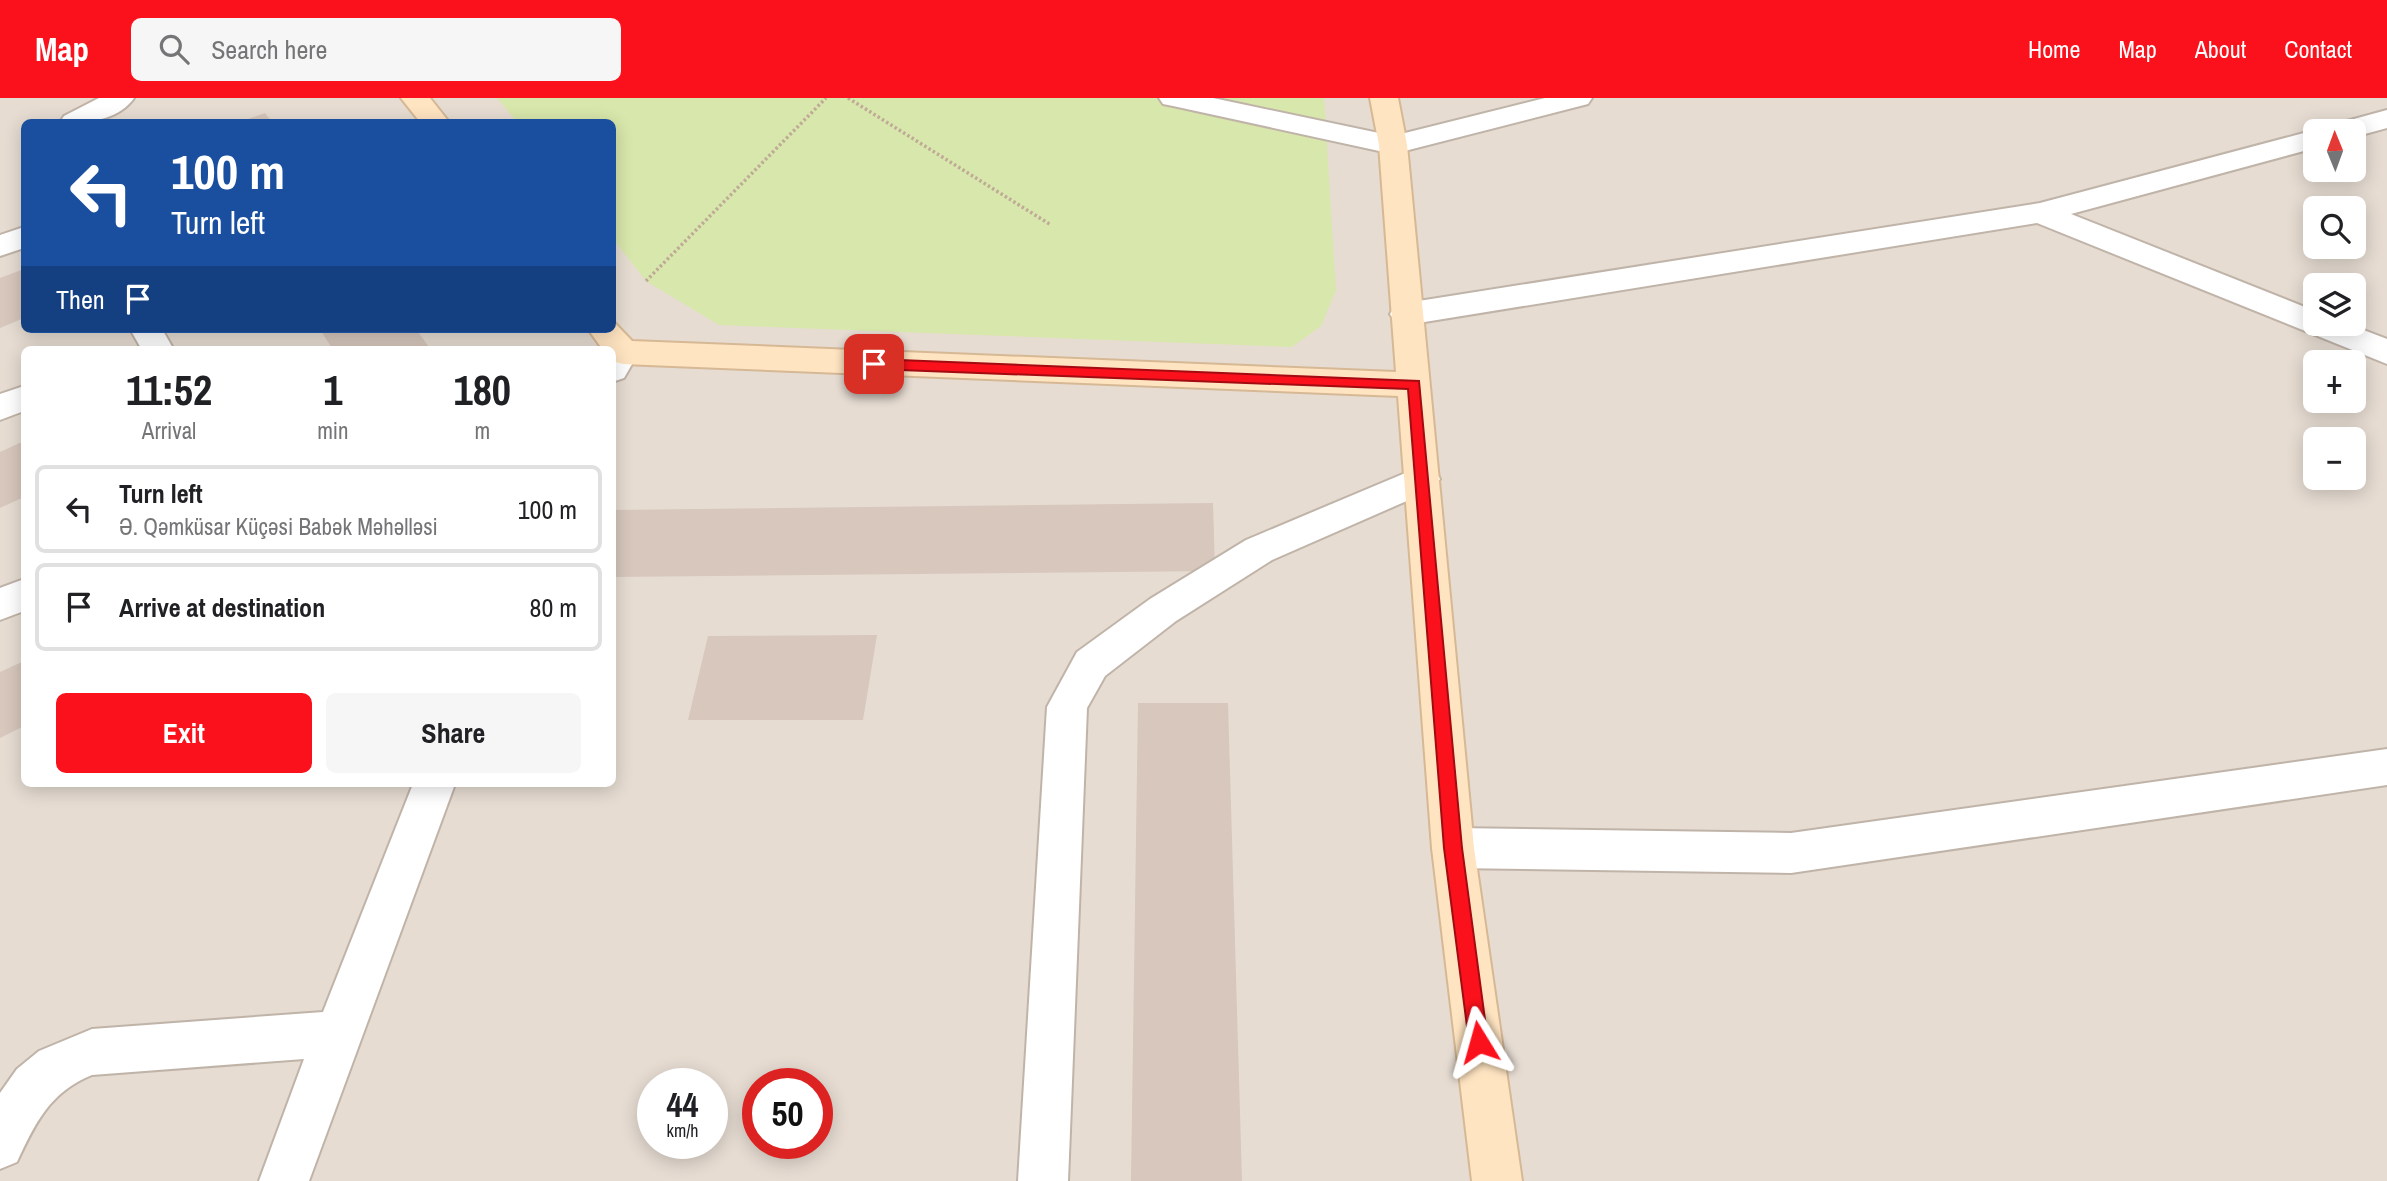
<!DOCTYPE html>
<meta charset="utf-8">
<style>
:root{--surface:#fff;--page:#f6f6f6;--text:#202124;--muted:#757577;--line:#e0e0e0;--accent:#fb111b}
body{margin:0;font-family:"Archivo Narrow",sans-serif;background:var(--page);color:var(--text);height:100vh;display:flex;flex-direction:column;font-size:26px;white-space:nowrap}
*{box-sizing:border-box;margin:0}
p{font-size:23px;color:var(--muted)}
.icon{flex:none;width:38px;height:38px;fill:none;stroke:currentColor;stroke-width:2;stroke-linecap:round;stroke-linejoin:round}
.map{position:relative;flex:1;overflow:hidden}
.panel{position:absolute;left:21px;top:248px;width:595px;height:441px;display:flex;flex-direction:column;background:var(--surface);border-radius:10px;box-shadow:0 4px 18px #0003}
.panel>*{flex:none}
.hud{position:absolute;left:21px;top:21px;width:595px;height:214px;border-radius:10px;box-shadow:0 4px 18px #0003;background:#1a4fa0;color:#fff;overflow:hidden}
.needle{width:46px;rotate:359deg}
.controls{position:absolute;left:2303px;top:21px;display:grid;gap:14px}
.controls a{display:grid;place-items:center;width:63px;height:63px;border-radius:10px;background:var(--surface);box-shadow:0 4px 18px #0003;font-size:35px}
.speed{position:absolute;left:637px;top:970px;display:flex;gap:14px;font-size:35px;font-weight:700;text-align:center}
.speed>*{display:grid;place-content:center;width:91px;height:91px;border-radius:50%;background:var(--surface);box-shadow:0 4px 18px #0003;line-height:1}
.speed small{font-size:18px;font-weight:400}
.speed .limit{border:10px solid #d22;background:#fff;color:#111}
.pin{position:absolute;display:grid;place-items:center;width:60px;height:60px;color:#fff;margin:-30px;border-radius:14px;box-shadow:0 4px 10px #0006}
.me{position:absolute;width:77px;margin:-38px;rotate:352deg;stroke-linejoin:round;filter:drop-shadow(0 0 5px #0008)}
.turn{display:flex;align-items:center;gap:24px;height:147px;padding:0 35px;font-size:32px}
.turn .icon{width:91px;height:91px;stroke-width:2.5}
.turn b{display:block;font-size:49px;line-height:60px}
.then{display:flex;align-items:center;height:66px;padding:0 35px;background:#0003;gap:14px;font-size:26px}
.eta{display:flex;justify-content:space-evenly;align-items:center;height:119px;text-align:center}
.eta b{font-size:42px;font-weight:800;line-height:49px}
.action{display:flex;gap:14px;margin-top:auto;padding:14px 35px}
.action a{flex:1;height:80px;border-radius:10px;background:var(--accent);color:#fff;font-size:28px;font-weight:800;line-height:80px;text-align:center}
.action a+a{background:var(--page);color:var(--text)}
ul{padding:0;list-style:none}
li{display:flex;align-items:center;gap:21px;height:88px;margin:0 14px 10px;padding:0 21px;border:4px solid var(--line);border-radius:10px}
li div{flex:1}
li b{display:block;font-size:26px}
li em{font-style:normal}
header{display:flex;align-items:center;gap:42px;box-sizing:border-box;height:98px;padding:0 35px;background:var(--accent);color:#fff}
header strong{font-size:33px}
nav{display:flex;gap:38px;margin-inline-start:auto;font-size:24px}
.search{width:490px;height:63px;background:var(--page);display:flex;align-items:center;gap:18px;box-sizing:border-box;padding:0 24px;border-radius:10px;color:var(--muted);font-size:26px}
.map>svg:first-child{display:block}
.residential{fill:#e6dcd2;fill-rule:evenodd}
.green{fill:#d8e7ab}
.building{fill:#d7c7bc}
.lines{fill:none;stroke-linecap:round;stroke-linejoin:round}
.street-casing{stroke:#c0b4a9;stroke-width:4}
.secondary-casing{stroke:#d6b895;stroke-width:4}
.path{stroke:#bfaa97;stroke-width:3.5;stroke-dasharray:2.5 2.5;stroke-linecap:butt}
.street{fill:#fff;fill-rule:evenodd}
.secondary{fill:#ffe4c1;fill-rule:evenodd}
.route{fill:#fb111b;stroke:#a30b12;stroke-width:2}
</style>
<header>
<strong>Map</strong>
<div class="search"><svg class="icon" aria-label="search" viewBox="0 0 24 24"><circle cx="10" cy="10" r="6"/><path d="M15 15l6 6"/></svg>Search here</div>
<nav><a>Home</a><a>Map</a><a>About</a><a>Contact</a></nav>
</header>
<div class="map">
<svg width="2387" height="1083" viewBox="0 0 2387 1083">
<rect width="100%" height="100%" fill="#f2ebe4"/>
<path class="residential" d="M 0,0 L 2387,0 L 2387,1083 L 0,1083 ZM 24,24 L 612,24 L 612,231 L 24,231 ZM 2315,33 L 2354,33 L 2354,72 L 2315,72 ZM 2315,110 L 2354,110 L 2354,149 L 2315,149 ZM 2315,187 L 2354,187 L 2354,226 L 2315,226 ZM 24,252 L 612,252 L 612,686 L 24,686 ZM 2315,264 L 2354,264 L 2354,303 L 2315,303 ZM 2315,341 L 2354,341 L 2354,380 L 2315,380 ZM 653,985 L 712,985 L 712,1045 L 653,1045 ZM 758,985 L 817,985 L 817,1045 L 758,1045 Z"/>
<path class="green" d="M 497,0 L 1324,0 L 1336,192 L 1321,228 L 1292,249 L 719,227 L 646,183 L 613,141 L 612,24 L 517,24 Z"/>
<g class="building">
<path d="M 265,15 L 272,24 L 240,24 Z"/>
<path d="M 24,171 L 24,220 L 0,230 L 0,180 Z"/>
<path d="M 320,231 L 416,231 L 431,252 L 333,252 Z"/>
<path d="M 24,343 L 24,399 L 0,410 L 0,354 Z"/>
<path d="M 1213,405 L 1215,473 L 612,479 L 612,412 Z"/>
<path d="M 877,537 L 863,622 L 688,622 L 708,538 Z"/>
<path d="M 24,563 L 24,628 L 0,640 L 0,574 Z"/>
<path d="M 1138,605 L 1228,605 L 1242,1083 L 1131,1083 Z"/>
</g>
<g class="lines">
<defs>
<g id="street">
<path d="M 99,0 L 134,0 C 118,23 84,26 60,24 L 64,18 Z"/>
<path d="M 1159,0 L 1213,0 L 1393,38 L 1545,0 L 1592,0 L 1588,6 L 1393,56 L 1173,8 L 1163,6 Z"/>
<path d="M 2387,12 L 2387,30 L 2354,39 L 2354,33 L 2328,33 L 2332,27 Z"/>
<path d="M 2315,32 L 2319,33 L 2315,33 L 2315,50 L 2071,116 L 2315,213 L 2315,226 L 2348,226 L 2387,241 L 2387,266 L 2037,125 L 1406,227 L 1395,224 L 1390,216 L 1395,208 L 1406,205 L 2040,105 Z"/>
<path d="M 24,129 L 24,150 L 0,158 L 0,137 Z"/>
<path d="M 130,231 L 162,231 L 174,252 L 142,252 Z"/>
<path d="M 623,242 L 635,246 L 639,254 L 624,280 L 612,284 L 612,252 L 608,252 L 611,246 Z"/>
<path d="M 24,288 L 24,313 L 0,322 L 0,296 Z"/>
<path d="M 1422,368 L 1434,371 L 1440,381 L 1434,391 L 1272,462 L 1176,523 L 1105,578 L 1087,610 L 1068,1083 L 1018,1083 L 1047,609 L 1077,554 L 1150,501 L 1246,442 Z"/>
<path d="M 24,481 L 24,513 L 0,522 L 0,490 Z"/>
<path d="M 2387,651 L 2387,687 L 1791,775 L 1453,770 L 1438,764 L 1432,750 L 1438,736 L 1453,730 L 1791,735 Z"/>
<path d="M 413,686 L 455,686 L 309,1083 L 259,1083 L 304,961 L 92,977 C 50,994 35,1025 17,1064 L 0,1071 L 0,995 L 17,971 L 39,953 L 92,931 L 323,914 Z"/>
</g>
<g id="secondary">
<path d="M 401,0 L 430,0 L 449,24 L 420,24 Z"/>
<path d="M 1370,0 L 1398,0 L 1407,47 L 1474,750 L 1522,1083 L 1472,1083 L 1432,750 L 1398,298 L 623,266 L 612,263 L 612,252 L 603,252 L 588,231 L 612,231 L 612,222 L 632,243 L 1396,274 L 1379,47 Z"/>
</g>
</defs>
<use href="#street" class="street-casing"/>
<use href="#secondary" class="secondary-casing"/>
<g class="path">
<path d="M 848,0 L 1051,127"/>
<path d="M 646,183 L 826,0"/>
</g>
<use href="#street" class="street"/>
<use href="#secondary" class="secondary"/>
</g>
<path class="route" d="M 874,261 L 1419,283 L 1462,750 L 1488,944 L 1486,951 L 1479,954 L 1472,951 L 1469,944 L 1444,750 L 1408,291 L 874,271 L 867,266 Z"/>
</svg>
<div class="controls">
<a><svg class="needle" viewBox="-14 -14 28 28"><path d="M0-13l5 13h-10z" fill="#e53935"/><path d="M0 13l5-13h-10z" fill="#757577"/></svg></a>
<a><svg class="icon" aria-label="search" viewBox="0 0 24 24"><circle cx="10" cy="10" r="6"/><path d="M15 15l6 6"/></svg></a>
<a><svg class="icon" aria-label="layers" viewBox="0 0 24 24"><path d="M12 4l9 5-9 5-9-5zM3 14l9 5 9-5"/></svg></a>
<a>+</a>
<a>−</a>
</div>
<div class="speed"><div>44<small>km/h</small></div><div class="limit">50</div></div>
<div class="pin" style="left:874px;top:266px;background:#d93025"><svg class="icon" aria-label="arrive" viewBox="0 0 24 24"><path d="M6 21V4h12l-3 4 3 4H6"/></svg></div>
<svg class="me" style="left:1479px;top:944px" viewBox="-20 -20 40 40"><path d="M0-17L14 15 0 8-14 15z" fill="#fb111b" stroke="#fff" stroke-width="4"/></svg>
<div class="hud">
<div class="turn"><svg class="icon" aria-label="left" viewBox="0 0 24 24"><path d="M17 20v-9H6M10 6l-5 5 5 5"/></svg><div><b>100 m</b>Turn left</div></div>
<div class="then">Then<svg class="icon" aria-label="arrive" viewBox="0 0 24 24"><path d="M6 21V4h12l-3 4 3 4H6"/></svg></div>
</div>
<section class="panel">
<div class="eta">
<div><b>11:52</b><p>Arrival</p></div>
<div><b>1</b><p>min</p></div>
<div><b>180</b><p>m</p></div>
</div>
<ul>
<li><svg class="icon" aria-label="left" viewBox="0 0 24 24"><path d="M17 20v-9H6M10 6l-5 5 5 5"/></svg><div><b>Turn left</b><p>Ə. Qəmküsar Küçəsi Babək Məhəlləsi</p></div><em>100 m</em></li>
<li><svg class="icon" aria-label="arrive" viewBox="0 0 24 24"><path d="M6 21V4h12l-3 4 3 4H6"/></svg><div><b>Arrive at destination</b></div><em>80 m</em></li>
</ul>
<div class="action"><a>Exit</a><a>Share</a></div>
</section>
</div>
